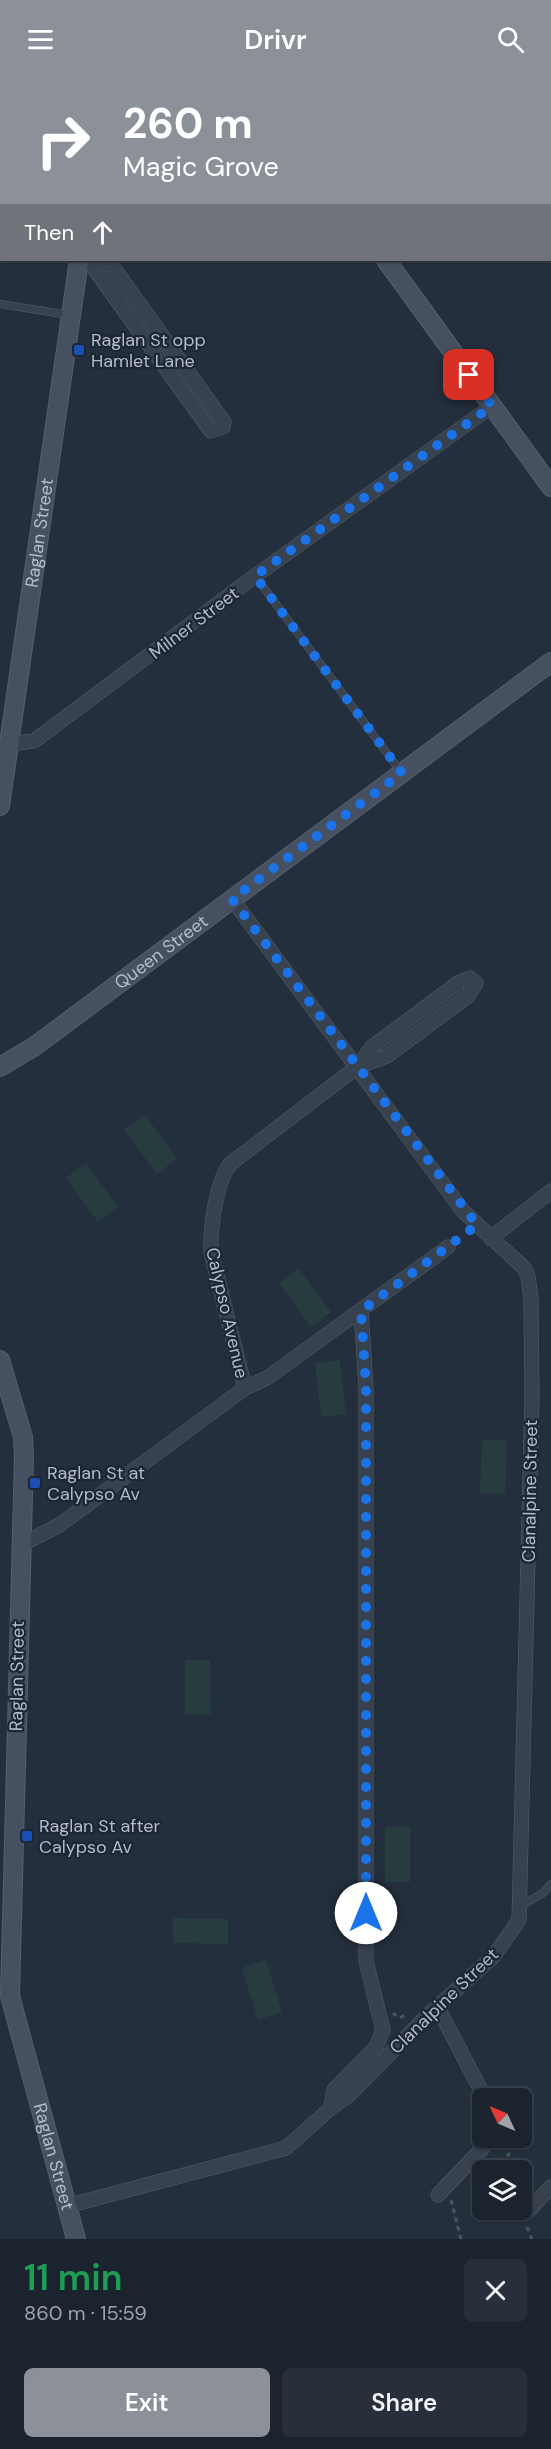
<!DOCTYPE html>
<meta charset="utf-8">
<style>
:root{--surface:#1b232e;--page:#282f3a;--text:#f1f3f6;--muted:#a0a4aa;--line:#39404a;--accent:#8c9099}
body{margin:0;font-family:"DM Sans",sans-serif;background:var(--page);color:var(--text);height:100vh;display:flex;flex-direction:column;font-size:22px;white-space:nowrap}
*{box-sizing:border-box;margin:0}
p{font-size:20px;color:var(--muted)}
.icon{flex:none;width:33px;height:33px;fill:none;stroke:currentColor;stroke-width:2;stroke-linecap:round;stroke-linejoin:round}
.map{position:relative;height:2161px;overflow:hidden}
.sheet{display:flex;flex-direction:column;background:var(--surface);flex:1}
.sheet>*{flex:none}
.guide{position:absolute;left:0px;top:0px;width:552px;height:183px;box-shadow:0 2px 4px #0004,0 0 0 2px var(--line);background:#8c9099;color:#fff;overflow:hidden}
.needle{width:39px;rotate:314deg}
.tools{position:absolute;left:472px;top:2010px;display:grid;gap:12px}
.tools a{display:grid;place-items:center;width:60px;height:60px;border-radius:9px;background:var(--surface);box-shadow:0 2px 4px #0004,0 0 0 2px var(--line);font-size:30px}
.pin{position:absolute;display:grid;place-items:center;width:51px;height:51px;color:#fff;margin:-26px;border-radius:12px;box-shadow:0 3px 9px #0006}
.me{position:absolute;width:66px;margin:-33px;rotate:0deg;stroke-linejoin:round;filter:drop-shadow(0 0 4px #0008)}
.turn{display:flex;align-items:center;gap:21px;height:126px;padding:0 24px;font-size:27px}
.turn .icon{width:78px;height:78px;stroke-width:2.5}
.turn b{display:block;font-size:42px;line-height:51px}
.then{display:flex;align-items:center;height:57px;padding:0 24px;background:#0003;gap:12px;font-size:22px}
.round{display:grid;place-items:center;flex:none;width:63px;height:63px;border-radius:9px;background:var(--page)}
.headline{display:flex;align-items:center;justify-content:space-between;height:102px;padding:0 24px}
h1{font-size:36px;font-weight:600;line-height:45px;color:#1e9e55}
.primary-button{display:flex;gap:12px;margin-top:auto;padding:12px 24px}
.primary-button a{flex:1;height:69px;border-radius:9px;background:var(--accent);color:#fff;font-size:24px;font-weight:600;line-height:69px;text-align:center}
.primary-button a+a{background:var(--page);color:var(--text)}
header{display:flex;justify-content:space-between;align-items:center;height:78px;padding:0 24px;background:var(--accent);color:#fff;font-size:27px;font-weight:600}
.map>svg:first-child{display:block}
.green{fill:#263c3f}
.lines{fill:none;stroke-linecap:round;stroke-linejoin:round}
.lane-casing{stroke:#565f6c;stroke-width:8}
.street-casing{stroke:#565f6c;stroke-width:15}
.secondary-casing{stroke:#565f6c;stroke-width:20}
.path{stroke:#44595c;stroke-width:3;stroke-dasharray:4.5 4.5;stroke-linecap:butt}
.lane{stroke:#38414e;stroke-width:7}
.street{stroke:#38414e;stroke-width:14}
.secondary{stroke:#465061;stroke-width:18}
.route{stroke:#1a73e8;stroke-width:10;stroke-dasharray:0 18}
.transit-dot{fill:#1a4fb4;stroke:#1d2633;stroke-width:2}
.labels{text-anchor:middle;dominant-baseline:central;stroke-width:4.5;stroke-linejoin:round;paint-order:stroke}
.poi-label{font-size:18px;fill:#b4bcc9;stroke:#1d2633;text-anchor:start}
.street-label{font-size:18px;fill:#b4bcc9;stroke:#1d2633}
</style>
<header><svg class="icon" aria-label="menu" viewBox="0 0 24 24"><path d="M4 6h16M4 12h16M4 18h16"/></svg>Drivr<svg class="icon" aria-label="search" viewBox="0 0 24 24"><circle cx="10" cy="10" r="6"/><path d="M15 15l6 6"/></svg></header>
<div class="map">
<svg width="551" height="2161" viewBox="0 0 551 2161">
<rect width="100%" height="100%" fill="#242f3e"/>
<g class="green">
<path d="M 145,1037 L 177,1081 L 157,1096 L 124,1052 Z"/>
<path d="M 86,1085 L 118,1129 L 98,1144 L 66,1100 Z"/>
<path d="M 299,1191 L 331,1234 L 311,1249 L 279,1205 Z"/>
<path d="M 340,1282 L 346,1336 L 321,1339 L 315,1285 Z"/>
<path d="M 482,1362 L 507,1362 L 505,1416 L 480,1415 Z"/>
<path d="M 185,1582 L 210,1582 L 211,1636 L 185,1637 Z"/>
<rect x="385" y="1749" width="25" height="55"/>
<path d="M 173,1840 L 228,1841 L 228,1866 L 173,1865 Z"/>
<path d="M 266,1882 L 282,1934 L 258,1942 L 242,1890 Z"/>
</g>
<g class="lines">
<defs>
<g id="lane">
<path d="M 0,226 L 69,237"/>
<path d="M 255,498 L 401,694"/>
<path d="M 521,1828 L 543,1815 L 551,1806"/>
</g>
<g id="street">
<path d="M 88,182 L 211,353 L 223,349 L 224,344 L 108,182"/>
<path d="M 9,666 L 34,663 L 255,498 L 492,328"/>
<path d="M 232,821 L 463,1133 L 524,1190 L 528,1198 L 531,1222 L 532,1320 L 519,1842 L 493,1879 L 429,1936 L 349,2017 L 331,2030"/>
<path d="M 491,1160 L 551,1113"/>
<path d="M 245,1310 L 267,1300 L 448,1169"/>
<path d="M 21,1467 L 61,1446 L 245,1310 L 211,1174 C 210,1150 216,1105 230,1086 L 357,989 L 372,969 L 458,905 L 470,900 L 476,905 L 468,918 L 387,978 L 357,989"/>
<path d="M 438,1930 L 485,2020"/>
<path d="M 438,2117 L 492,2060"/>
<path d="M 67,2128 L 286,2070 L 331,2030 L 334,2012 L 376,1969 L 383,1952 L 366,1883 L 366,1309 L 361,1233"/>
<path d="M 526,2135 L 551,2109"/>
</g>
<g id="secondary">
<path d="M 267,0 L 267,2"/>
<path d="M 317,0 L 319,2"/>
<path d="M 102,2 L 102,0"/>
<path d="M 550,96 L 551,96"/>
<path d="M 386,182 L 551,409"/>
<path id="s1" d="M 0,728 L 79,182"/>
<path id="s2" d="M 0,989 L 35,968 L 551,584"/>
<path id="s3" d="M 0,1282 L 23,1359 L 24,1378 L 10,1918 L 76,2161"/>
</g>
</defs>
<use href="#lane" class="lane-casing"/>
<use href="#street" class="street-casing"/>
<use href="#secondary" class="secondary-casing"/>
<g class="path">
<path d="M 393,1935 L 399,1940 L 408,1936"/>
<path d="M 502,2092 L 499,2085 L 518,2068 L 514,2060"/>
<path d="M 451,2122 L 461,2161"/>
<path d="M 527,2149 L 532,2161"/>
</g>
<use href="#lane" class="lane"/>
<use href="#street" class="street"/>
<use href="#secondary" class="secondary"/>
</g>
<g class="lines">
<path class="route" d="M 366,1835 L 366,1310 L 361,1233 L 477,1147 L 232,821 L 402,695 L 255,498 L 492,328 L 469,297"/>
</g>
<g class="transit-dot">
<rect x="73" y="266" width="12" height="12" rx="3"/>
<rect x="29" y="1399" width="12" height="12" rx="3"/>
<rect x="21" y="1752" width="12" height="12" rx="3"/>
</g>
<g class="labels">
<g class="poi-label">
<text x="91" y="262">Raglan St opp<tspan x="91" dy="21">Hamlet Lane</tspan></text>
<text x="47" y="1395">Raglan St at<tspan x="47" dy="21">Calypso Av</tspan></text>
<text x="39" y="1748">Raglan St after<tspan x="39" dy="21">Calypso Av</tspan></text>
</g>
<g class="street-label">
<text stroke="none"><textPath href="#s1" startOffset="276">Raglan Street</textPath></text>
<text transform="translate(194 545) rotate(-37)">Milner Street</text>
<text stroke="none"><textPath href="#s2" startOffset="198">Queen Street</textPath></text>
<text transform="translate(227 1235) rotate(77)">Calypso Avenue</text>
<text transform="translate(530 1413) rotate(-89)">Clanalpine Street</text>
<text transform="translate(17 1598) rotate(-89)">Raglan Street</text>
<text transform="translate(444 1923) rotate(-44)">Clanalpine Street</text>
<text stroke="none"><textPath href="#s3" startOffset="806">Raglan Street</textPath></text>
</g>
</g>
</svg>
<div class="tools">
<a><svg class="needle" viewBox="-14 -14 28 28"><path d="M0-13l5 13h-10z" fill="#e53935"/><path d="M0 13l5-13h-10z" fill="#a0a4aa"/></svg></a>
<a><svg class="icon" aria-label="layers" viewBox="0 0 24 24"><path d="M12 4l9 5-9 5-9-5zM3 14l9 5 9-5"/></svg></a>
</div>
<div class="pin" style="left:469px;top:297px;background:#d93025"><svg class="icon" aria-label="arrive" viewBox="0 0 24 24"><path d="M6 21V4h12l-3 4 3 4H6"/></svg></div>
<svg class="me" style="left:366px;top:1835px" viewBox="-20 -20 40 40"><circle r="19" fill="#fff"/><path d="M0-13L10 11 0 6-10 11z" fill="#1a73e8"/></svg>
<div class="guide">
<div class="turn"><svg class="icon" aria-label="right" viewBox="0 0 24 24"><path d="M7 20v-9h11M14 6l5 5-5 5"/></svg><div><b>260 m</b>Magic Grove</div></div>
<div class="then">Then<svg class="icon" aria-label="ahead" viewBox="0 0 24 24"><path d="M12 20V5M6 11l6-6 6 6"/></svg></div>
</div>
</div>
<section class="sheet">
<div class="headline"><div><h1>11 min</h1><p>860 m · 15:59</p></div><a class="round"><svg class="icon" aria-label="close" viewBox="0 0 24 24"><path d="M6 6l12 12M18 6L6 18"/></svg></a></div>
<div class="primary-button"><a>Exit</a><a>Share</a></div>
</section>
